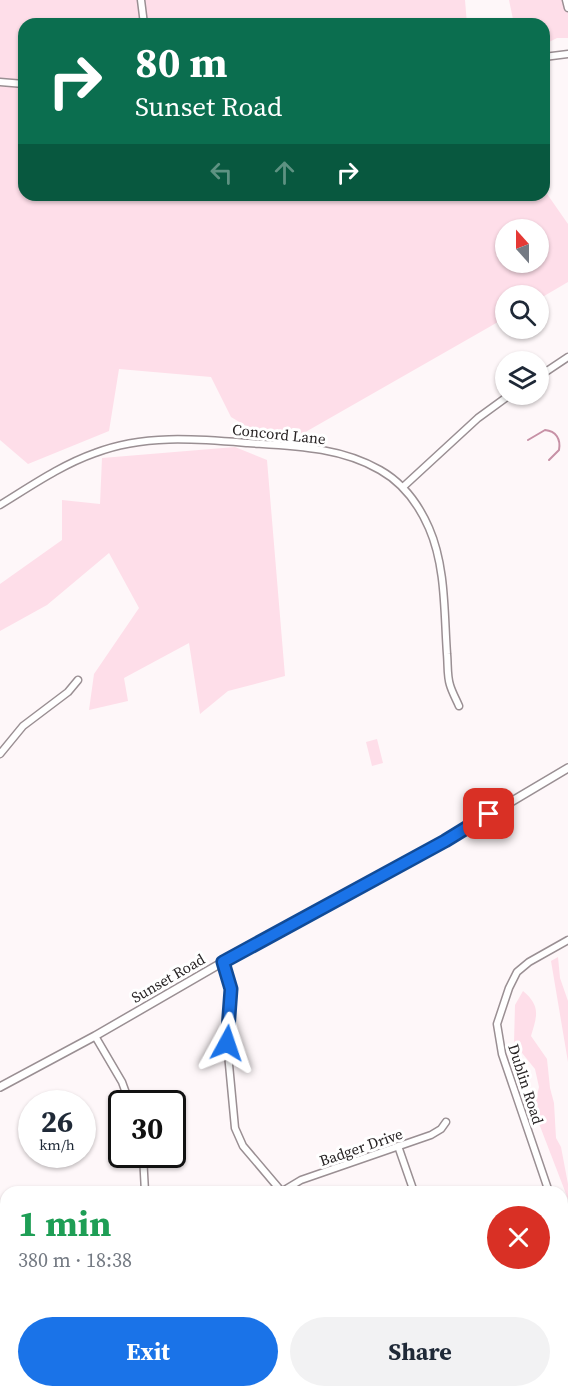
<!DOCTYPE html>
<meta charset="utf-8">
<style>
:root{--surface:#fff;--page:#f2f2f3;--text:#1f2937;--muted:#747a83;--accent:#1a73e8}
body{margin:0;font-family:"Source Serif 4",serif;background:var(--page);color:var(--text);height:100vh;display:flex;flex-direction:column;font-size:22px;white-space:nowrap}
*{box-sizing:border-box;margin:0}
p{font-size:20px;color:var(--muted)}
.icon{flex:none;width:33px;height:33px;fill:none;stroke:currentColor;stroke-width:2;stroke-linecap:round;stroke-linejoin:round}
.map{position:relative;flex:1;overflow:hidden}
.details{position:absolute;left:0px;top:1186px;width:568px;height:212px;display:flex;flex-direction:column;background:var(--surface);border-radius:18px 18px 0 0;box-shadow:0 2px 4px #0004}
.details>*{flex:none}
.top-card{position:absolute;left:18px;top:18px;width:532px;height:183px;border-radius:18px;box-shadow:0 2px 4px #0004;background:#0b6e4f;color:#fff;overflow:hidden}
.needle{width:39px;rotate:339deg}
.fabs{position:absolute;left:495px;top:219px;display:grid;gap:12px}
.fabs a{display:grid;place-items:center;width:54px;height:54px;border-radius:50%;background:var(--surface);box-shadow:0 2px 4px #0004;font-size:30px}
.speed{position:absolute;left:18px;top:1090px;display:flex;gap:12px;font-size:30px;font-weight:700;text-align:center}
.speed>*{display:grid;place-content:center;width:78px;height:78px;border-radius:50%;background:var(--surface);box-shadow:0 2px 4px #0004;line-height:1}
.speed small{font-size:15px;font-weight:400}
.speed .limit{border:3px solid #111;border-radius:9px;background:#fff;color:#111}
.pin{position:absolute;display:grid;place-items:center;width:51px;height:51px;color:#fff;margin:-26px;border-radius:12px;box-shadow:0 3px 9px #0006}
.me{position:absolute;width:66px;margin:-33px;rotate:5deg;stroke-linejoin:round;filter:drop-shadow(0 0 4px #0008)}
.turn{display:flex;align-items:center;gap:21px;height:126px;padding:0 18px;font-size:27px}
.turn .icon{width:78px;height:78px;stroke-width:2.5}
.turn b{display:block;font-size:42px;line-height:51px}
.lanes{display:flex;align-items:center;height:57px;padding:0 18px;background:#0003;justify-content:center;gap:30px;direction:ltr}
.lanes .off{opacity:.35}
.round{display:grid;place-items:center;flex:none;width:63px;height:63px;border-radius:32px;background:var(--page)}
.head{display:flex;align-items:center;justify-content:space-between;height:102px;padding:0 18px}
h1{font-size:36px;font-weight:700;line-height:45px;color:#1e9e55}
.primary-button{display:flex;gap:12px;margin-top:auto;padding:12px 18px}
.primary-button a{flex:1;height:69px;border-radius:36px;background:var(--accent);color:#fff;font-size:24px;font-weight:700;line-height:69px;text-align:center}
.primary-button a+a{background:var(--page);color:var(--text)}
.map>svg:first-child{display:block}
.green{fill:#fedee9;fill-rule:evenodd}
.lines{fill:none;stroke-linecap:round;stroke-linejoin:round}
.stream{stroke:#c791a6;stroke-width:2}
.minor-casing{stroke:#9a8f93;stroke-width:9}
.tertiary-casing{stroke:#9a8f93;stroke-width:10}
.minor{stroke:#fff;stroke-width:6}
.tertiary{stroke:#fff;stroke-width:7}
.route-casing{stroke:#114b97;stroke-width:15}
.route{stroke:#1a73e8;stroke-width:10}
.labels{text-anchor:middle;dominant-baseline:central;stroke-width:6;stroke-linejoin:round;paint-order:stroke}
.street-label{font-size:15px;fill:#272324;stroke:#fff}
</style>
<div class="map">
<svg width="568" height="1397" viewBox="0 0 568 1397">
<rect width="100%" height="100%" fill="#fef7f9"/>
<g class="green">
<path d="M 0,0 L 465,0 L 467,24 L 24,24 L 24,195 L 544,195 L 545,191 L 568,224 L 568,282 L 539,299 L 538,296 L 506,296 L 505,318 L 302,434 L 256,432 L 231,417 L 211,377 L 119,369 L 109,431 L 28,464 L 0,440 ZM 506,230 L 538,230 L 538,262 L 506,262 Z"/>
<path d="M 509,0 L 568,0 L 568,38 L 557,38 L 545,44 L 544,24 L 514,24 Z"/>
<path d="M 235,447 L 267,460 L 285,676 L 228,691 L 200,714 L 189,643 L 124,678 L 128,701 L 89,710 L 94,674 L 139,608 L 109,553 L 47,605 L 0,631 L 0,584 L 62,540 L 62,500 L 100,504 L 102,458 Z"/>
<path d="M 377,739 L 383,763 L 372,766 L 366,742 Z"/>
<path d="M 558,957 L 560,978 L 568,1001 L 568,1062 L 551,961 Z"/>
<path d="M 523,991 C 541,1006 537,1016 531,1036 L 547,1059 L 550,1088 L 554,1103 L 556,1138 L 561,1147 L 568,1184 L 568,1199 L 538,1121 L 535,1105 L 539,1087 L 535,1069 L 514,1043 L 515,1005 Z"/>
<path d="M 6,1243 L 6,1297 L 0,1299 L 0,1245 Z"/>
</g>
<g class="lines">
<path class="stream" d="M 528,440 L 545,430 C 556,431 561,439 559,450 L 549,460"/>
<defs>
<g id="minor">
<path d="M 141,0 L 144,24"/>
<path d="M 566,0 L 568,8"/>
<path d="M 544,57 L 568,54"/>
<path d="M 0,82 L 24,84"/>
<path d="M 538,377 L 568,357"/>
<path d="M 403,487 L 478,418 L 511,394"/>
<path d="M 0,505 C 31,486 61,465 95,453 C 144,434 198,439 248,443 C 294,446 340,447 380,470 C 403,483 419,505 429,528 C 446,567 444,613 447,654 C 448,664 447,676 450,685 C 452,692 456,699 459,706"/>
<path d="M 0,754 L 23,726 L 68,692 L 78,680"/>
<path d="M 223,962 L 231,989 L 227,1043 L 235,1128 L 243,1146 L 282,1192"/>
<path d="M 95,1036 L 122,1082 L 130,1104"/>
<path d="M 398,1146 L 414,1192"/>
<path d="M 143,1155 L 145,1192"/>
<path d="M 281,1192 L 301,1180 L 431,1135 L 441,1129 L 446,1122"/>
<path d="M 549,1192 L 502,1054 L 497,1024 L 509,988 L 517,972 L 529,962 L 568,940"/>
<path d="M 562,1232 L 568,1248"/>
<path d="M 295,1392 L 296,1397"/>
<path d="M 462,1397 L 466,1392"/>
</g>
<path id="tertiary" d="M 0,1087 L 95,1036 L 223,962 L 445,841 L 568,768"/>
</defs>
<use href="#minor" class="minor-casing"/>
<use href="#tertiary" class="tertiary-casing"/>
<use href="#minor" class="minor"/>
<use href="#tertiary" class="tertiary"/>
</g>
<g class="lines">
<defs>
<path id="route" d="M 227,1043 L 231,989 L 223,962 L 445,841 L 489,814"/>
</defs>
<use href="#route" class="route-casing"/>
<use href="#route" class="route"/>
</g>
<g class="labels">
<g class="street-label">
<text transform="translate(279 434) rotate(6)">Concord Lane</text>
<text transform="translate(168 978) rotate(-30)">Sunset Road</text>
<text transform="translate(526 1084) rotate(72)">Dublin Road</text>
<text transform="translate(361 1147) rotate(-19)">Badger Drive</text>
</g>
</g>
</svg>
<div class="fabs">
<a><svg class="needle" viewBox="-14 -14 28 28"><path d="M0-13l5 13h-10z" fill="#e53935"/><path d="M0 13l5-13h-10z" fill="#747a83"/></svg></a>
<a><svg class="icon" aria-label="search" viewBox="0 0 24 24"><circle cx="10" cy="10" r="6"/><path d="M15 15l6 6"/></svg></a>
<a><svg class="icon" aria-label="layers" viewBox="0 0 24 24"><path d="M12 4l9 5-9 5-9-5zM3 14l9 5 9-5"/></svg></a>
</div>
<div class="speed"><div>26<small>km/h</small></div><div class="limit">30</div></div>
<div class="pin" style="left:489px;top:814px;background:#d93025"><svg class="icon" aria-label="arrive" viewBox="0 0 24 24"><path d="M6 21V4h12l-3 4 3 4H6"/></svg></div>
<svg class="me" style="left:227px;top:1043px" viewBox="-20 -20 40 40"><path d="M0-17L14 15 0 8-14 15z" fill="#1a73e8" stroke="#fff" stroke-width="4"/></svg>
<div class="top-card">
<div class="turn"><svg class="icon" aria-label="right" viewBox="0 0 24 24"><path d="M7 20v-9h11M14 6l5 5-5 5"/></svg><div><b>80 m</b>Sunset Road</div></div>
<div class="lanes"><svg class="icon off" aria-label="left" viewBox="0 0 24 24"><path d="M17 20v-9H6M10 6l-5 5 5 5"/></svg><svg class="icon off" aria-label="ahead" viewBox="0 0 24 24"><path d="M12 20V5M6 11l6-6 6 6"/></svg><svg class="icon" aria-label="right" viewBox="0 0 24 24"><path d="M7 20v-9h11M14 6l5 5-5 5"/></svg></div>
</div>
<section class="details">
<div class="head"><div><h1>1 min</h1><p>380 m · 18:38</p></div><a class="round" style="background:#d93025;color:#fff"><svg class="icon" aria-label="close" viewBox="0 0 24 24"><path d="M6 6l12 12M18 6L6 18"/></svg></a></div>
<div class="primary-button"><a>Exit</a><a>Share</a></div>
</section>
</div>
